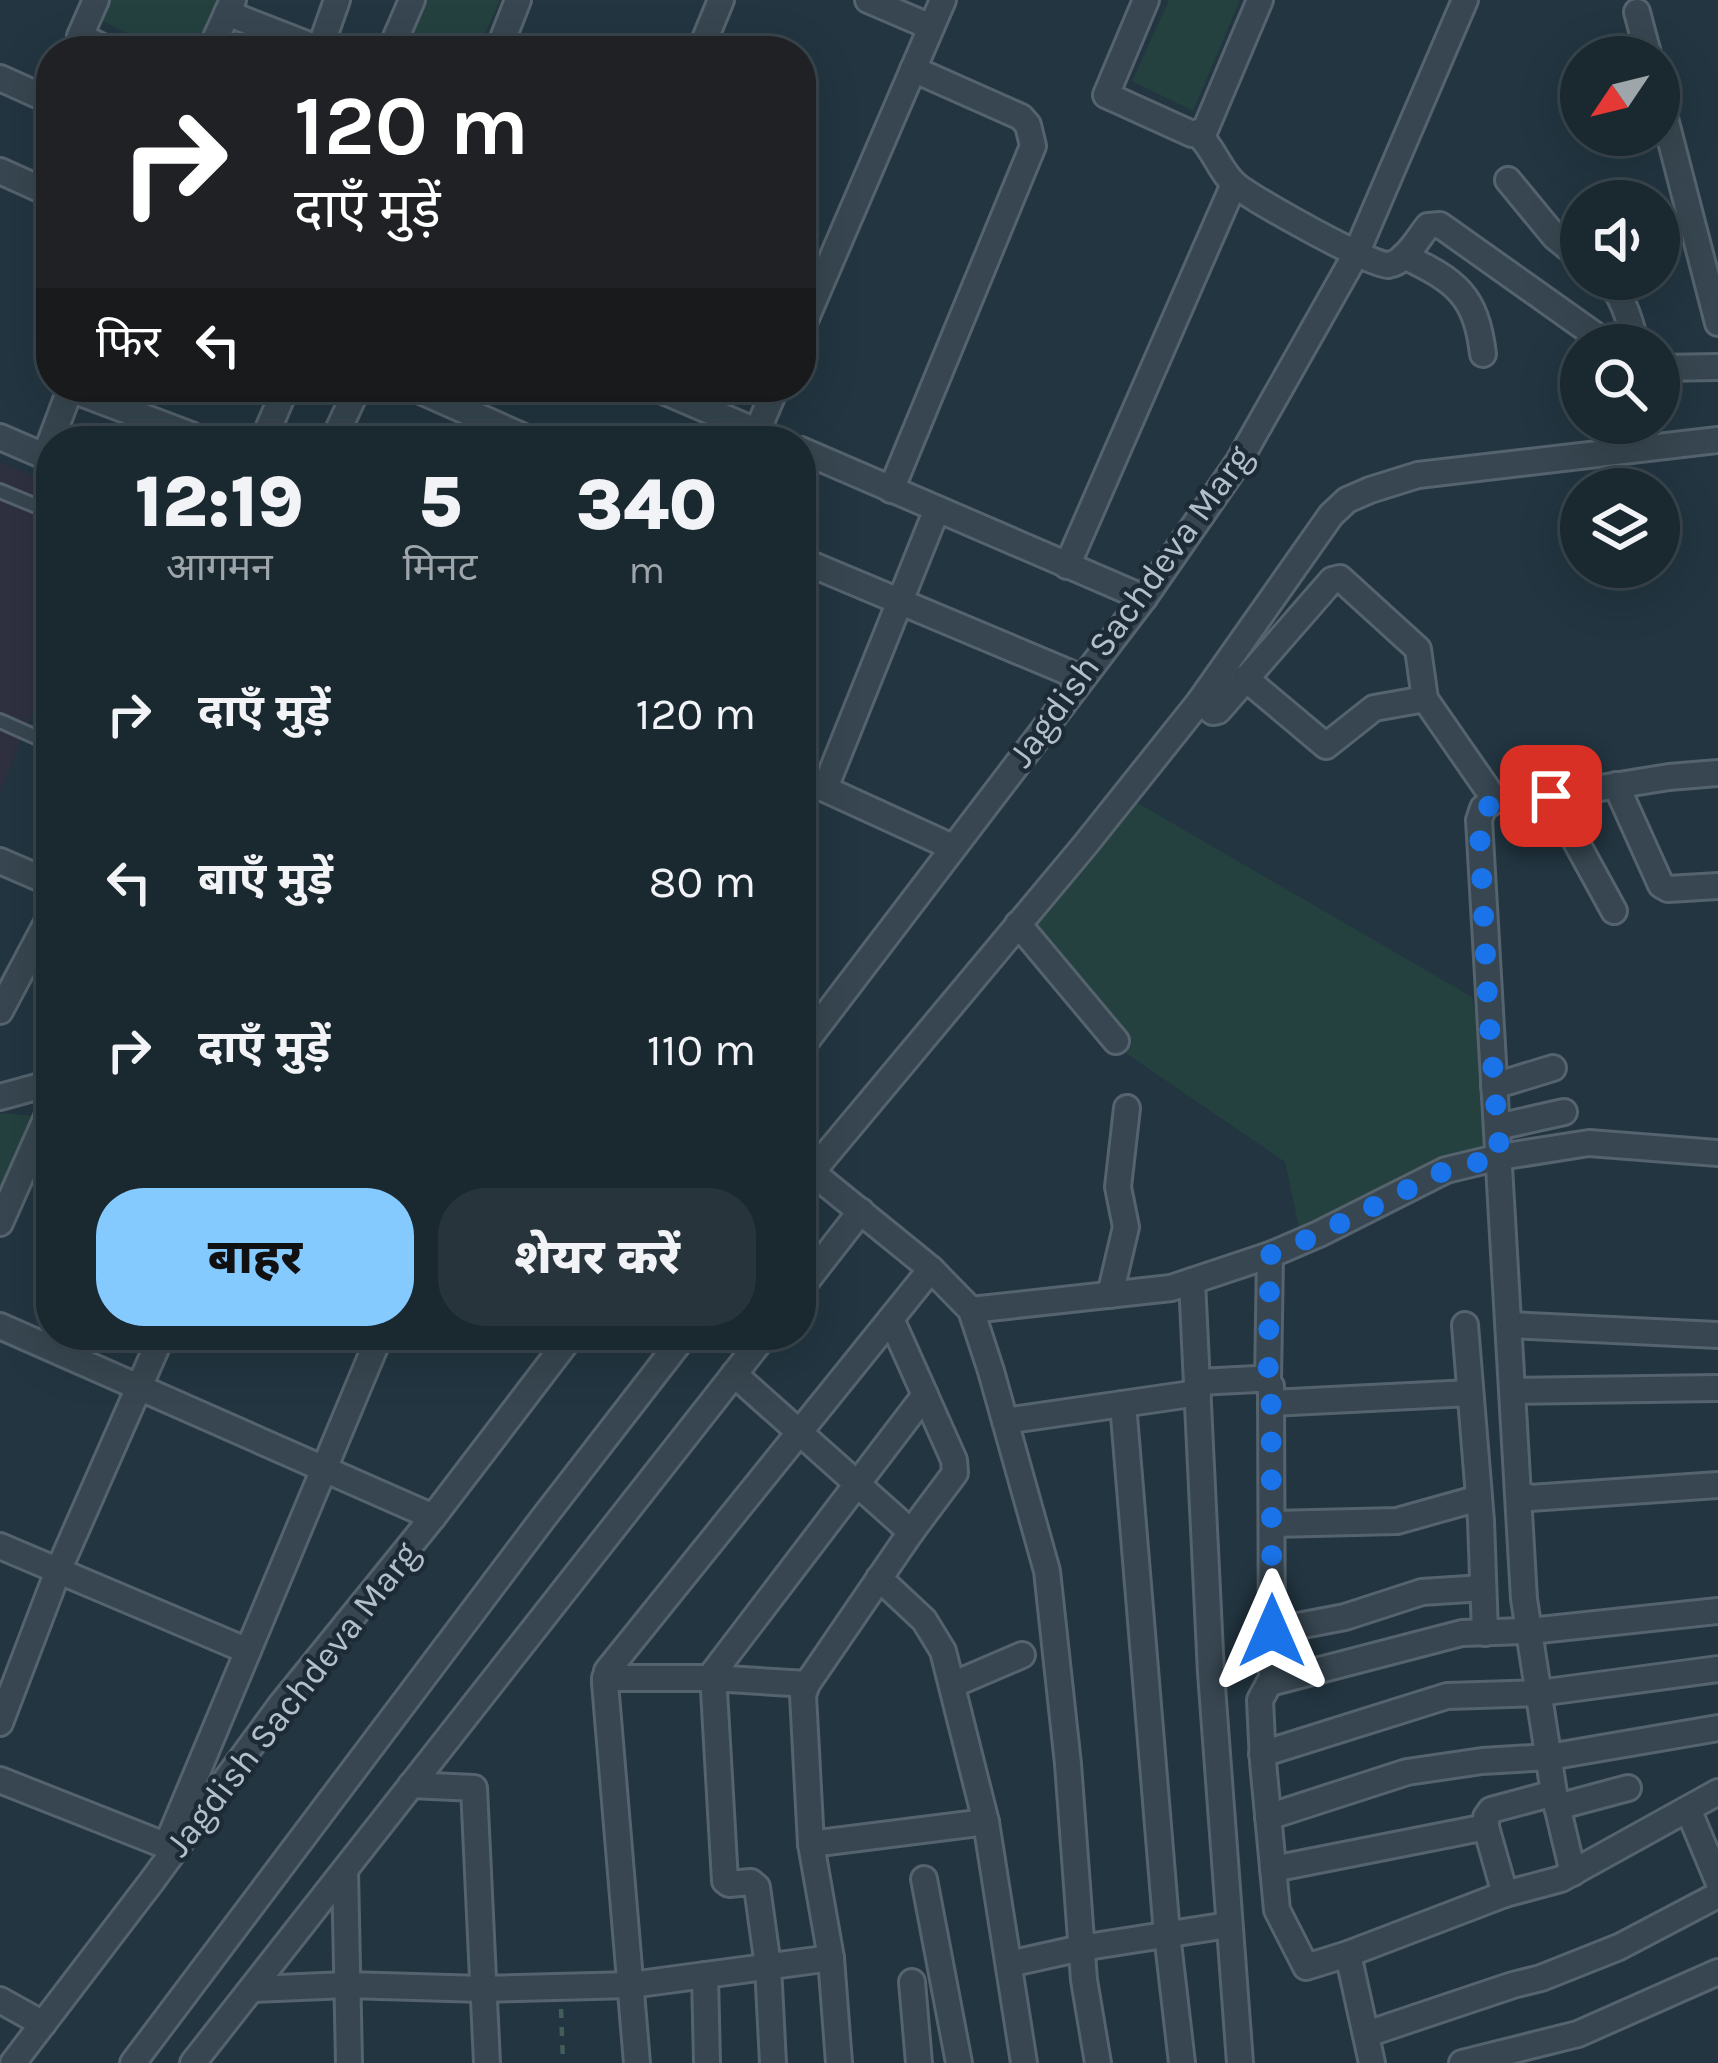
<!DOCTYPE html>
<html lang="hi">
<meta charset="utf-8">
<style>
:root{--surface:#1a2830;--page:#27343c;--text:#f1f3f6;--muted:#9fa6ab;--line:#38444c;--accent:#84caff}
body{margin:0;font-family:Karla,"Noto Sans Devanagari",sans-serif;background:var(--page);color:var(--text);height:100vh;display:flex;flex-direction:column;font-size:45px;white-space:nowrap}
*{box-sizing:border-box;margin:0}
p{font-size:39px;color:var(--muted)}
.icon{flex:none;width:66px;height:66px;fill:none;stroke:currentColor;stroke-width:2;stroke-linecap:round;stroke-linejoin:round}
.map{position:relative;flex:1;overflow:hidden}
.side{position:absolute;left:36px;top:426px;width:780px;height:924px;display:flex;flex-direction:column;background:var(--surface);border-radius:48px;box-shadow:0 12px 48px #0002,0 0 0 3px var(--line)}
.side>*{flex:none}
.banner{position:absolute;left:36px;top:36px;width:780px;height:366px;border-radius:48px;box-shadow:0 12px 48px #0002,0 0 0 3px var(--line);background:#202124;color:#fff;overflow:hidden}
.needle{width:78px;rotate:235deg}
.controls{position:absolute;left:1560px;top:36px;display:grid;gap:24px}
.controls a{display:grid;place-items:center;width:120px;height:120px;border-radius:50%;background:var(--surface);box-shadow:0 12px 48px #0002,0 0 0 3px var(--line);font-size:60px}
.pin{position:absolute;display:grid;place-items:center;width:102px;height:102px;color:#fff;margin:-51px;border-radius:24px;box-shadow:0 6px 18px #0006}
.me{position:absolute;width:132px;margin:-66px;rotate:0deg;stroke-linejoin:round;filter:drop-shadow(0 0 9px #0008)}
.turn{display:flex;align-items:center;gap:42px;height:252px;padding:0 60px;font-size:54px}
.turn .icon{width:156px;height:156px;stroke-width:2.5}
.turn b{display:block;font-size:84px;line-height:102px}
.then{display:flex;align-items:center;height:114px;padding:0 60px;background:#0003;gap:24px;font-size:45px}
.eta{display:flex;justify-content:space-evenly;align-items:center;height:204px;text-align:center}
.eta b{font-size:72px;font-weight:800;line-height:84px}
.primary-button{display:flex;gap:24px;margin-top:auto;padding:24px 60px}
.primary-button a{flex:1;height:138px;border-radius:48px;background:var(--accent);color:#111;font-size:48px;font-weight:800;line-height:138px;text-align:center}
.primary-button a+a{background:var(--page);color:var(--text)}
ul{padding:0;list-style:none}
li{display:flex;align-items:center;gap:36px;height:168px;padding:0 60px}
li div{flex:1}
li b{display:block;font-size:45px}
li em{font-style:normal}
.map>svg:first-child{display:block}
.medical{fill:#2f3040}
.green{fill:#24413f}
.lines{fill:none;stroke-linecap:round;stroke-linejoin:round}
.lane-casing{stroke:#55636e;stroke-width:18}
.street-casing{stroke:#55636e;stroke-width:30}
.path{stroke:#435d5b;stroke-width:4.5;stroke-dasharray:9 9;stroke-linecap:butt}
.lane{stroke:#374650;stroke-width:12}
.street{stroke:#374650;stroke-width:24}
.route{stroke:#1a73e8;stroke-width:21;stroke-dasharray:0 37.8}
.labels{text-anchor:middle;dominant-baseline:central;stroke-width:9;stroke-linejoin:round;paint-order:stroke}
.street-label{font-size:36px;fill:#b3c0cb;stroke:#1c2b35}
</style>
<div class="map">
<svg width="1718" height="2063" viewBox="0 0 1718 2063">
<rect width="100%" height="100%" fill="#223540"/>
<path class="medical" d="M 0,462 L 51,484 L 51,667 L 0,792 Z"/>
<g class="green">
<path d="M 107,0 L 218,0 L 197,51 L 163,51 L 99,19 Z"/>
<path d="M 406,0 L 500,0 L 477,51 L 387,51 Z"/>
<path d="M 1169,0 L 1240,0 L 1193,111 L 1132,81 Z"/>
<path d="M 1136,802 L 1472,997 L 1485,1073 L 1482,1171 L 1299,1227 L 1285,1162 L 1105,1039 L 1014,926 Z"/>
<path d="M 2,1113 L 33,1116 L 0,1189 L 0,1114 Z"/>
</g>
<g class="lines">
<defs>
<g id="lane">
<path d="M 0,491 L 51,512"/>
<path d="M 0,721 L 47,742"/>
</g>
<g id="street">
<path d="M 96,0 L 80,36 L 110,51"/>
<path d="M 868,0 L 931,27"/>
<path d="M 1146,0 L 1106,95 L 1192,134 L 1205,130 L 1260,0"/>
<path d="M 1637,12 L 1649,57"/>
<path d="M 227,13 L 319,49"/>
<path d="M 210,51 L 233,0"/>
<path d="M 319,51 L 337,0"/>
<path d="M 390,51 L 412,0"/>
<path d="M 498,51 L 518,0"/>
<path d="M 700,51 L 721,0"/>
<path d="M 0,78 L 51,101"/>
<path d="M 1659,95 L 1718,323"/>
<path d="M 1198,134 C 1214,148 1220,173 1237,186 C 1254,200 1372,266 1388,265 C 1405,263 1418,238 1428,226 L 1440,225 L 1609,345"/>
<path d="M 0,171 L 51,194"/>
<path d="M 1508,180 L 1555,237 L 1581,258"/>
<path d="M 1404,256 C 1456,281 1476,295 1483,354"/>
<path d="M 1607,279 C 1623,295 1631,323 1636,345"/>
<path d="M 801,330 L 943,0"/>
<path d="M 1659,368 L 1718,367"/>
<path d="M 1574,385 L 1581,384"/>
<path d="M 412,387 L 533,441"/>
<path d="M 654,387 L 779,441"/>
<path d="M 70,389 L 191,435"/>
<path d="M 0,437 L 51,459"/>
<path d="M 263,441 L 286,387"/>
<path d="M 333,441 L 358,387"/>
<path d="M 753,441 L 776,387"/>
<path d="M 801,450 L 1144,598"/>
<path d="M 45,456 L 71,387"/>
<path d="M 891,490 L 1033,146 L 1028,125 L 1021,117 L 913,69"/>
<path d="M 801,560 L 1082,678"/>
<path d="M 1067,566 L 1234,184"/>
<path d="M 1245,678 L 1326,746 L 1374,708 L 1425,699"/>
<path d="M 1200,701 L 1213,712 L 1218,711 L 1332,580 L 1340,578 L 1418,649 L 1425,699 L 1495,800"/>
<path d="M 801,778 L 952,847"/>
<path d="M 1616,785 L 1661,885 L 1668,889 L 1718,886"/>
<path d="M 825,788 L 937,509"/>
<path d="M 1551,796 L 1614,911"/>
<path d="M 0,861 L 51,883"/>
<path d="M 1018,924 L 1116,1041"/>
<path d="M 0,1011 L 51,915"/>
<path d="M 801,1048 L 1144,598 L 1239,461 L 1356,254 L 1465,0"/>
<path d="M 1494,1086 L 1553,1068"/>
<path d="M 0,1097 L 51,1083"/>
<path d="M 1497,1127 L 1564,1112"/>
<path d="M 803,1165 L 931,1269 L 971,1310 L 991,1371 L 1047,1571 L 1068,1764 L 1084,1980 L 1098,2063"/>
<path d="M 801,1185 L 1085,845 L 1200,701 L 1331,515 L 1347,500 L 1370,490 L 1418,475 L 1718,440"/>
<path d="M 0,1223 L 51,1108"/>
<path d="M 1192,1281 L 1211,1673 L 1240,2063"/>
<path d="M 801,1288 L 861,1211"/>
<path d="M 1110,1295 L 1126,1227 L 1118,1187 L 1127,1108"/>
<path d="M 971,1310 L 1171,1288 L 1270,1255 L 1319,1234 L 1446,1170 L 1500,1157 L 1589,1143 L 1718,1153"/>
<path d="M 1465,1325 L 1481,1521 L 1485,1633"/>
<path d="M 1510,1325 L 1718,1335"/>
<path d="M 0,1326 L 433,1517"/>
<path d="M 734,1374 L 911,1532 L 807,1684 L 803,1695 L 811,1844 L 831,1958 L 839,2063"/>
<path d="M 1198,1382 L 1257,1379 L 1263,1379 L 1271,1386 L 1272,1678 L 1260,1700 L 1263,1762 L 1277,1910 L 1306,1967 L 1348,1954 L 1505,1894 L 1561,1879 L 1718,1792"/>
<path d="M 1268,1382 L 1270,1255"/>
<path d="M 1514,1391 L 1718,1388"/>
<path d="M 1271,1403 L 1470,1393"/>
<path d="M 1123,1404 L 1167,1934 L 1182,2063"/>
<path d="M 1005,1421 L 1198,1393"/>
<path d="M 1519,1493 L 1530,1498 L 1718,1485"/>
<path d="M 1272,1524 L 1397,1521 L 1479,1498"/>
<path d="M 911,1532 L 955,1473 L 954,1460 L 925,1395"/>
<path d="M 0,1546 L 248,1651"/>
<path d="M 879,1578 L 924,1620 L 943,1651 L 986,1822 L 1024,2063"/>
<path d="M 1272,1631 L 1345,1617 L 1422,1592 L 1483,1588"/>
<path d="M 605,1678 L 712,1678 L 807,1684"/>
<path d="M 1270,1683 L 1462,1633 L 1530,1631 L 1718,1611"/>
<path d="M 952,1685 L 1022,1655"/>
<path d="M 0,1723 L 58,1571 L 162,1335"/>
<path d="M 1262,1754 L 1447,1696 L 1539,1693 L 1718,1669"/>
<path d="M 0,1780 L 167,1846"/>
<path d="M 411,1785 L 474,1788 L 487,2063"/>
<path d="M 1554,1793 L 1524,1599 L 1479,820 L 1483,808 L 1495,800 L 1551,796 L 1669,777 L 1718,773"/>
<path d="M 1557,1807 L 1628,1788"/>
<path d="M 1688,1809 L 1718,1881"/>
<path d="M 1268,1817 L 1407,1772 L 1482,1761 L 1549,1757 L 1718,1728"/>
<path d="M 168,1842 L 380,1335"/>
<path d="M 811,1844 L 986,1822"/>
<path d="M 1273,1869 L 1486,1827"/>
<path d="M 345,1870 L 349,2063"/>
<path d="M 924,1879 L 959,2063"/>
<path d="M 1505,1894 L 1486,1827 L 1486,1817 L 1491,1810 L 1554,1793 L 1573,1873"/>
<path d="M 1348,1954 L 1372,2063"/>
<path d="M 1009,1964 L 1081,1948 L 1228,1925"/>
<path d="M 705,1975 L 707,2063"/>
<path d="M 912,1982 L 919,2063"/>
<path d="M 252,1989 L 347,1985 L 483,1989 L 631,1985 L 831,1958"/>
<path d="M 0,2000 L 43,2024"/>
<path d="M 1367,2034 L 1513,1985 L 1541,1978 L 1619,1947 L 1718,1895"/>
<path d="M 13,2063 L 152,1881 L 280,1706 L 433,1517 L 572,1335"/>
<path d="M 133,2063 L 541,1521 L 685,1335"/>
<path d="M 193,2063 L 765,1335"/>
<path d="M 637,2063 L 605,1683 L 607,1671 L 931,1269"/>
<path d="M 773,2063 L 768,1966 L 757,1887 L 751,1882 L 729,1884 L 725,1881 L 713,1673 L 925,1395 L 891,1319"/>
<path d="M 1462,2063 L 1578,2034 L 1718,1972"/>
</g>
</defs>
<use href="#lane" class="lane-casing"/>
<use href="#street" class="street-casing"/>
<path class="path" d="M 561,2009 L 563,2063"/>
<use href="#lane" class="lane"/>
<use href="#street" class="street"/>
</g>
<g class="lines">
<path class="route" d="M 1272,1631 L 1271,1403 L 1271,1386 L 1268,1382 L 1270,1255 L 1319,1234 L 1446,1170 L 1500,1157 L 1488,1007 L 1479,820 C 1489,792 1526,798 1551,796"/>
</g>
<g class="labels">
<g class="street-label">
<text transform="translate(1130 606) rotate(-54)">Jagdish Sachdeva Marg</text>
<text transform="translate(292 1699) rotate(-52)">Jagdish Sachdeva Marg</text>
</g>
</g>
</svg>
<div class="controls">
<a><svg class="needle" viewBox="-14 -14 28 28"><path d="M0-13l5 13h-10z" fill="#e53935"/><path d="M0 13l5-13h-10z" fill="#9fa6ab"/></svg></a>
<a><svg class="icon" aria-label="sound" viewBox="0 0 24 24"><path d="M4 9h4l5-4v14l-5-4H4zM17 9q2 3 0 6"/></svg></a>
<a><svg class="icon" aria-label="search" viewBox="0 0 24 24"><circle cx="10" cy="10" r="6"/><path d="M15 15l6 6"/></svg></a>
<a><svg class="icon" aria-label="layers" viewBox="0 0 24 24"><path d="M12 4l9 5-9 5-9-5zM3 14l9 5 9-5"/></svg></a>
</div>
<div class="pin" style="left:1551px;top:796px;background:#d93025"><svg class="icon" aria-label="arrive" viewBox="0 0 24 24"><path d="M6 21V4h12l-3 4 3 4H6"/></svg></div>
<svg class="me" style="left:1272px;top:1631px" viewBox="-20 -20 40 40"><path d="M0-17L14 15 0 8-14 15z" fill="#1a73e8" stroke="#fff" stroke-width="4"/></svg>
<div class="banner">
<div class="turn"><svg class="icon" aria-label="right" viewBox="0 0 24 24"><path d="M7 20v-9h11M14 6l5 5-5 5"/></svg><div><b>120 m</b>दाएँ मुड़ें</div></div>
<div class="then">फिर<svg class="icon" aria-label="left" viewBox="0 0 24 24"><path d="M17 20v-9H6M10 6l-5 5 5 5"/></svg></div>
</div>
<section class="side">
<div class="eta">
<div><b>12:19</b><p>आगमन</p></div>
<div><b>5</b><p>मिनट</p></div>
<div><b>340</b><p>m</p></div>
</div>
<ul>
<li><svg class="icon" aria-label="right" viewBox="0 0 24 24"><path d="M7 20v-9h11M14 6l5 5-5 5"/></svg><div><b>दाएँ मुड़ें</b></div><em>120 m</em></li>
<li><svg class="icon" aria-label="left" viewBox="0 0 24 24"><path d="M17 20v-9H6M10 6l-5 5 5 5"/></svg><div><b>बाएँ मुड़ें</b></div><em>80 m</em></li>
<li><svg class="icon" aria-label="right" viewBox="0 0 24 24"><path d="M7 20v-9h11M14 6l5 5-5 5"/></svg><div><b>दाएँ मुड़ें</b></div><em>110 m</em></li>
</ul>
<div class="primary-button"><a>बाहर</a><a>शेयर करें</a></div>
</section>
</div>
